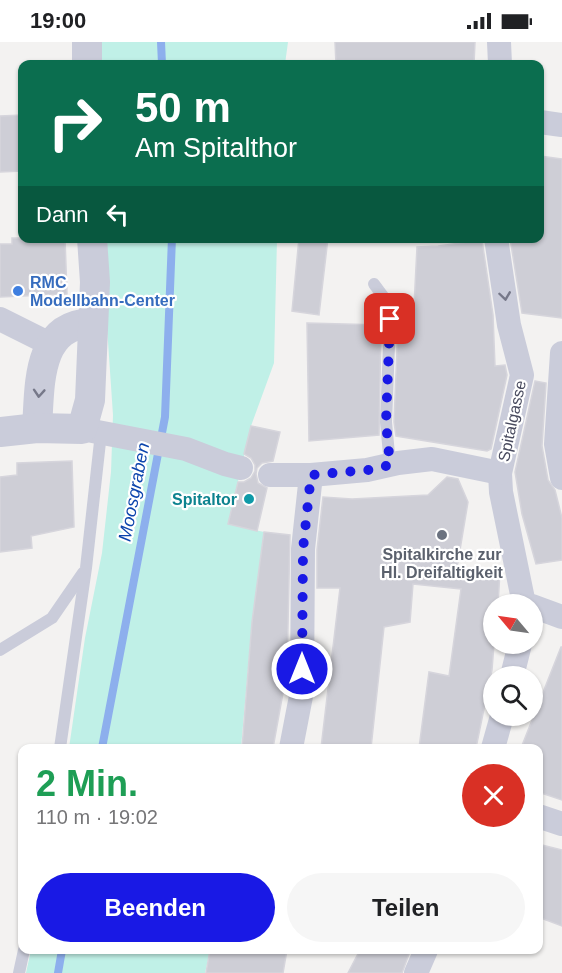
<!DOCTYPE html>
<html lang="de">
<meta charset="utf-8">
<style>
:root{--surface:#fff;--page:#f6f6f6;--text:#202124;--muted:#757577;--accent:#1919e5}
body{margin:0;font-family:Helvetica,sans-serif;background:var(--page);color:var(--text);height:100vh;display:flex;flex-direction:column;font-size:22px;white-space:nowrap}
*{box-sizing:border-box;margin:0}
p{font-size:20px;color:var(--muted)}
.icon{flex:none;width:33px;height:33px;fill:none;stroke:currentColor;stroke-width:2;stroke-linecap:round;stroke-linejoin:round}
.map{position:relative;flex:1;overflow:hidden}
.panel{position:absolute;left:18px;top:702px;width:525px;height:210px;display:flex;flex-direction:column;background:var(--surface);border-radius:12px;box-shadow:0 2px 4px #0004}
.panel>*{flex:none}
.hud{position:absolute;left:18px;top:18px;width:526px;height:183px;border-radius:12px;box-shadow:0 2px 4px #0004;background:#0b6e4f;color:#fff;overflow:hidden}
.needle{width:39px;rotate:299deg}
.controls{position:absolute;left:483px;top:552px;display:grid;gap:12px}
.controls a{display:grid;place-items:center;width:60px;height:60px;border-radius:50%;background:var(--surface);box-shadow:0 2px 4px #0004;font-size:30px}
.pin{position:absolute;display:grid;place-items:center;width:51px;height:51px;color:#fff;margin:-26px;border-radius:12px;box-shadow:0 3px 9px #0006}
.me{position:absolute;width:66px;margin:-33px;rotate:0deg;stroke-linejoin:round;filter:drop-shadow(0 0 4px #0008)}
.turn{display:flex;align-items:center;gap:21px;height:126px;padding:0 18px;font-size:27px}
.turn .icon{width:78px;height:78px;stroke-width:2.5}
.turn b{display:block;font-size:42px;line-height:51px}
.then{display:flex;align-items:center;height:57px;padding:0 18px;background:#0003;gap:12px;font-size:22px}
.round{display:grid;place-items:center;flex:none;width:63px;height:63px;border-radius:32px;background:var(--page)}
.head{display:flex;align-items:center;justify-content:space-between;height:102px;padding:0 18px}
h1{font-size:36px;font-weight:600;line-height:45px;color:#1e9e55}
.button{display:flex;gap:12px;margin-top:auto;padding:12px 18px}
.button a{flex:1;height:69px;border-radius:36px;background:var(--accent);color:#fff;font-size:24px;font-weight:600;line-height:69px;text-align:center}
.button a+a{background:var(--page);color:var(--text)}
.status{display:flex;justify-content:space-between;align-items:center;height:42px;padding:0 30px;background:var(--surface);direction:ltr}
.status svg{height:16px;fill:currentColor}
.map>svg:first-child{display:block}
.park{fill:#c0f0e7}
.lines{fill:none;stroke-linecap:round;stroke-linejoin:round}
.stream{stroke:#8dafed;stroke-width:8}
.building{fill:#ceced6;stroke:#d6d5dc;stroke-width:1.5}
.service{stroke:#caccda;stroke-width:12}
.minor{stroke:#caccda;stroke-width:24}
.tertiary{stroke:#caccda;stroke-width:30}
.oneway{stroke:#767889}
.route{stroke:#1919e5;stroke-width:10;stroke-dasharray:0 18}
.shop-dot{fill:#3f7fe0;stroke:#fff;stroke-width:2}
.culture-dot{fill:#0f9aa8;stroke:#fff;stroke-width:2}
.worship-dot{fill:#6b7280;stroke:#fff;stroke-width:2}
.labels{text-anchor:middle;dominant-baseline:central;stroke-width:4.5;stroke-linejoin:round;paint-order:stroke}
.shop-label{font-size:16px;font-weight:bold;fill:#366cbe;stroke:#fff;text-anchor:start}
.street-label{font-size:16px;fill:#484a5e;stroke:#fff}
.culture-label{font-size:16px;font-weight:bold;fill:#0d838f;stroke:#fff;text-anchor:end}
.worship-label{font-size:16px;font-weight:bold;fill:#5b616d;stroke:#fff}
.water-label{font-size:18px;font-style:italic;fill:#0c45ad;stroke:#fff}
</style>
<div class="status"><b>19:00</b><svg viewBox="0 0 49 12"><path d="M0 12V9h3v3zM5 12V6h3v6zM10 12V3h3v9zM15 12V0h3v12zM26 1h20v11H26zM47 4h2v5h-2z"/></svg></div>
<div class="map">
<svg width="562" height="931" viewBox="0 0 562 931">
<rect width="100%" height="100%" fill="#f3f2f1"/>
<g class="park">
<path d="M 99,0 L 288,0 L 285,22 L 99,22 Z"/>
<path d="M 101,197 L 277,197 L 274,321 L 251,384 L 228,482 L 264,490 L 252,580 L 241,706 L 69,706 L 85,596 L 102,511 L 111,430 L 113,373 Z"/>
<path d="M 31,908 L 210,908 L 205,931 L 26,931 Z"/>
</g>
<g class="lines">
<g class="stream">
<path d="M 161,0 L 162,22"/>
<path d="M 102,706 L 165,375 L 172,196"/>
<path d="M 58,931 L 62,908"/>
</g>
</g>
<g class="building">
<path d="M 335,0 L 475,0 L 474,22 L 336,22 Z"/>
<path d="M 22,73 L 22,129 L 0,130 L 0,74 Z"/>
<path d="M 540,114 L 562,117 L 562,276 L 522,271 L 510,196 L 540,196 Z"/>
<path d="M 12,196 L 65,196 L 67,252 L 0,255 L 0,202 L 12,202 Z"/>
<path d="M 299,196 L 328,196 L 319,273 L 292,269 Z"/>
<path d="M 482,198 L 493,273 L 495,324 L 505,323 L 507,333 L 491,407 L 487,409 L 396,394 L 394,380 L 398,284 L 413,284 L 417,205 L 438,204 Z"/>
<path d="M 307,281 L 381,283 L 379,393 L 309,399 Z"/>
<path d="M 535,339 L 546,341 L 542,404 L 548,438 L 555,448 L 562,476 L 562,518 L 536,522 L 522,472 L 515,430 Z"/>
<path d="M 251,384 L 280,390 L 273,419 L 262,421 L 257,426 L 256,432 L 258,441 L 267,446 L 257,489 L 228,482 L 238,440 L 244,440 L 251,436 L 255,429 L 255,423 L 251,416 L 244,412 Z"/>
<path d="M 72,419 L 74,485 L 31,494 L 32,506 L 0,510 L 0,435 L 17,433 L 17,421 Z"/>
<path d="M 447,435 L 458,437 L 468,460 L 457,526 L 500,530 L 498,562 L 494,562 L 494,602 L 492,628 L 476,706 L 419,706 L 429,630 L 449,634 L 461,547 L 413,542 L 410,580 L 384,585 L 371,706 L 321,706 L 340,546 L 317,546 L 317,508 L 323,455 L 352,457 L 428,453 Z"/>
<path d="M 264,490 L 290,493 L 287,629 L 273,706 L 242,706 L 252,580 Z"/>
<path d="M 561,605 L 562,605 L 562,758 L 538,750 L 538,706 L 521,706 Z"/>
<path d="M 538,802 L 562,808 L 562,884 L 538,875 Z"/>
<path d="M 210,908 L 287,908 L 283,931 L 206,931 Z"/>
<path d="M 360,908 L 397,908 L 409,912 L 402,931 L 348,931 Z"/>
</g>
<g class="lines">
<g class="service">
<path d="M 374,242 L 388,261 L 390,277 L 386,380 L 390,423"/>
<path d="M 0,608 L 52,576 L 83,531"/>
<path d="M 60,706 L 86,526 L 101,391"/>
<path d="M 19,931 L 24,908"/>
</g>
<g class="minor">
<path d="M 499,0 L 500,22"/>
<path d="M 540,80 L 562,83"/>
<path d="M 496,196 L 509,283 L 522,333 L 500,431 L 501,450 L 524,562"/>
<path d="M 0,277 L 50,302"/>
<path d="M 562,311 L 556,402 L 562,436"/>
<path d="M 82,387 L 186,407 L 225,422 L 241,426"/>
<path d="M 270,433 L 311,433 L 367,428 L 398,421 L 432,417 L 500,431"/>
<path d="M 532,564 L 562,575"/>
<path d="M 512,634 L 520,602"/>
<path d="M 291,706 L 302,649 L 303,507 L 311,433"/>
<path d="M 493,706 L 502,674"/>
<path d="M 538,774 L 562,782"/>
<path d="M 416,931 L 426,908"/>
</g>
<g class="tertiary">
<path d="M 87,0 L 87,22"/>
<path d="M 37,386 C 40,343 36,283 92,281"/>
<path d="M 0,390 L 37,386 L 82,387 L 90,358 L 95,240 L 92,196"/>
</g>
</g>
<defs><path id="oneway-chevron" d="M-2-3.5L2.5 0L-2 3.5" fill="none" stroke-width="1.6" stroke-linecap="round" stroke-linejoin="round" transform="scale(1.5)"/></defs>
<g class="oneway">
<use href="#oneway-chevron" transform="translate(505 254) rotate(82)"/>
<use href="#oneway-chevron" transform="translate(39 351) rotate(94)"/>
</g>
<g class="lines">
<path class="route" d="M 302,627 L 303,507 L 311,433 L 368,428 L 390,423 L 386,380 L 390,277"/>
</g>
<circle class="shop-dot" cx="18" cy="249" r="6"/>
<circle class="culture-dot" cx="249" cy="457" r="6"/>
<circle class="worship-dot" cx="442" cy="493" r="6"/>
<g class="labels">
<g class="shop-label">
<text x="30" y="240">RMC<tspan x="30" dy="18">Modellbahn-Center</tspan></text>
</g>
<g class="street-label">
<text transform="translate(512 379) rotate(-78)">Spitalgasse</text>
</g>
<g class="culture-label">
<text x="237" y="457">Spitaltor</text>
</g>
<g class="worship-label">
<text x="442" y="512">Spitalkirche zur<tspan x="442" dy="18">Hl. Dreifaltigkeit</tspan></text>
</g>
<g class="water-label">
<text transform="translate(134 450) rotate(-79)">Moosgraben</text>
</g>
</g>
</svg>
<div class="controls">
<a><svg class="needle" viewBox="-14 -14 28 28"><path d="M0-13l5 13h-10z" fill="#e53935"/><path d="M0 13l5-13h-10z" fill="#757577"/></svg></a>
<a><svg class="icon" aria-label="search" viewBox="0 0 24 24"><circle cx="10" cy="10" r="6"/><path d="M15 15l6 6"/></svg></a>
</div>
<div class="pin" style="left:390px;top:277px;background:#d93025"><svg class="icon" aria-label="arrive" viewBox="0 0 24 24"><path d="M6 21V4h12l-3 4 3 4H6"/></svg></div>
<svg class="me" style="left:302px;top:627px" viewBox="-20 -20 40 40"><circle r="17" fill="#1919e5" stroke="#fff" stroke-width="3"/><path d="M0-11L8 9 0 5-8 9z" fill="#fff"/></svg>
<div class="hud">
<div class="turn"><svg class="icon" aria-label="right" viewBox="0 0 24 24"><path d="M7 20v-9h11M14 6l5 5-5 5"/></svg><div><b>50 m</b>Am Spitalthor</div></div>
<div class="then">Dann<svg class="icon" aria-label="left" viewBox="0 0 24 24"><path d="M17 20v-9H6M10 6l-5 5 5 5"/></svg></div>
</div>
<section class="panel">
<div class="head"><div><h1>2 Min.</h1><p>110 m · 19:02</p></div><a class="round" style="background:#d93025;color:#fff"><svg class="icon" aria-label="close" viewBox="0 0 24 24"><path d="M6 6l12 12M18 6L6 18"/></svg></a></div>
<div class="button"><a>Beenden</a><a>Teilen</a></div>
</section>
</div>
